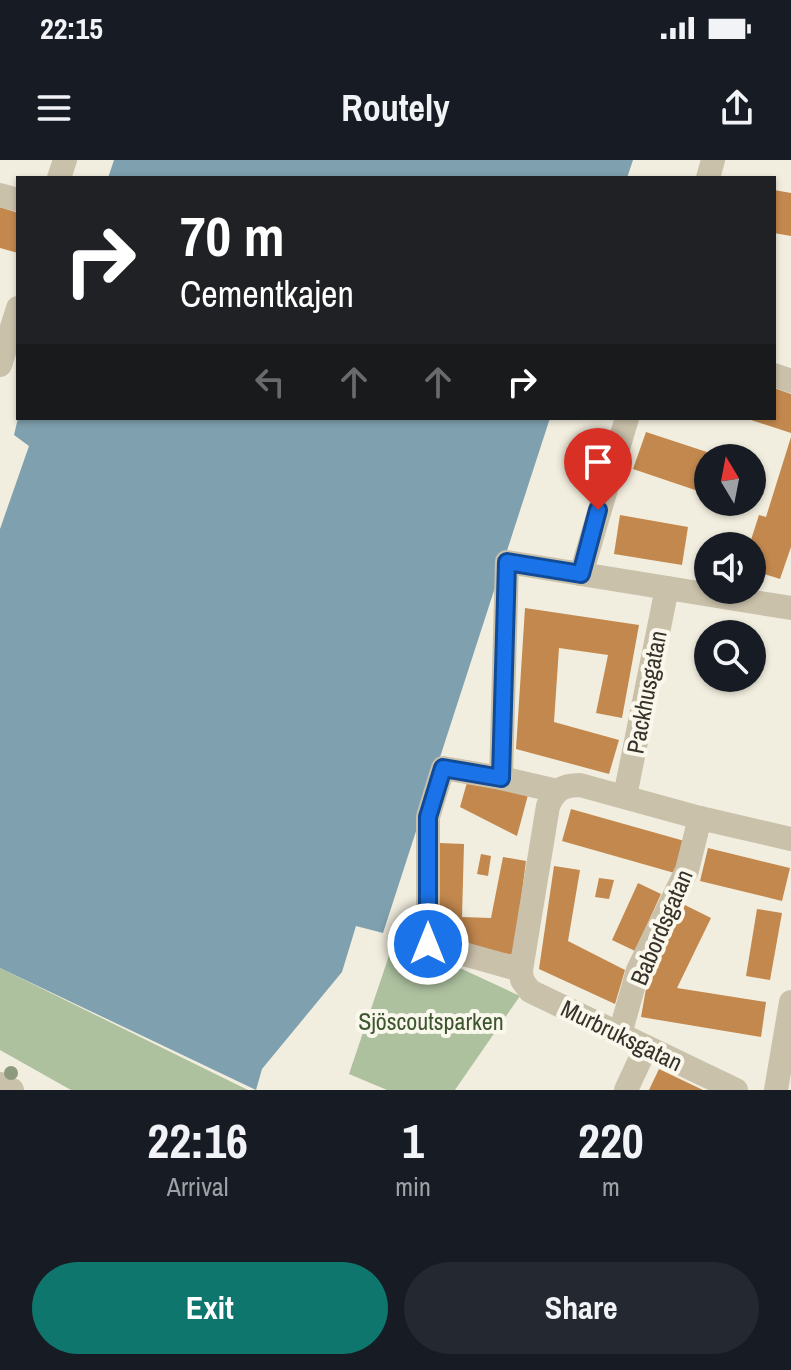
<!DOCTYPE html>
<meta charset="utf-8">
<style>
:root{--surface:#171b24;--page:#242831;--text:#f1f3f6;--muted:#9ea1a6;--accent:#0f766e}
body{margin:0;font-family:"Archivo Narrow",sans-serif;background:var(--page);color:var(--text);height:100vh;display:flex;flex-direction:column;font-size:30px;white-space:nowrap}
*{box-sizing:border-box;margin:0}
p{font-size:26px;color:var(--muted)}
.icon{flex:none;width:44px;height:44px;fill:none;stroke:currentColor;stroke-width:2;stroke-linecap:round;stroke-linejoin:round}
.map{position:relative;height:930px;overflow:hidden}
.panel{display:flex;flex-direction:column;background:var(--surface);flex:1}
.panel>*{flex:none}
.hud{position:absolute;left:16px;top:16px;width:760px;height:244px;border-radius:0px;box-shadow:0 2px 6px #0004;background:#202124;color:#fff;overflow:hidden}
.needle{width:52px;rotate:350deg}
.fabs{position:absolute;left:694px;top:284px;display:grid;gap:16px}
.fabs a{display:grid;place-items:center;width:72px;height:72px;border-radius:50%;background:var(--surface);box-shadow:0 2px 6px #0004;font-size:40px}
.pin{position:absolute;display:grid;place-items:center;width:68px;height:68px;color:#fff;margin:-82px -34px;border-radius:50% 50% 50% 0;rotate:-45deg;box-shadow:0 0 8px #0007}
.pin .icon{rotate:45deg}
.me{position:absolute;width:88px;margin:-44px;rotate:0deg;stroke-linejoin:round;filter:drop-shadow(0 0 6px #0008)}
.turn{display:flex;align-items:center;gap:28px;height:168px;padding:0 32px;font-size:36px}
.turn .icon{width:104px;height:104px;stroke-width:2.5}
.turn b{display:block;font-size:56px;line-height:68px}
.lanes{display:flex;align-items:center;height:76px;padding:0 32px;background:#0003;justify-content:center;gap:40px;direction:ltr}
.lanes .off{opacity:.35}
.eta{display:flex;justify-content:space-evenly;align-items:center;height:136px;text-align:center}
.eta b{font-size:48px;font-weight:800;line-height:56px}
.primary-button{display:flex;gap:16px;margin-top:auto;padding:16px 32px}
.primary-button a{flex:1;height:92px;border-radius:48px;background:var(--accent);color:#fff;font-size:32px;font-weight:800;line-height:92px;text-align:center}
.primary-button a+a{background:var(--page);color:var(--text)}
.status{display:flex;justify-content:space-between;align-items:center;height:56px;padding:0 40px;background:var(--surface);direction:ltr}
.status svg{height:22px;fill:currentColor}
header{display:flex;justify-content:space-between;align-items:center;height:104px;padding:0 32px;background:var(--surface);font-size:36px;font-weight:800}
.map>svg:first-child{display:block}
.green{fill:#adc19f}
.water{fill:#7fa0ae}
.building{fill:#c2884e}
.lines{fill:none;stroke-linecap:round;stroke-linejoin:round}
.minor{stroke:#cac1ab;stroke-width:24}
.tree{fill:#8e9a7e}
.route-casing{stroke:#114b97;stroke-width:20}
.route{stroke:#1a73e8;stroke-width:14}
.labels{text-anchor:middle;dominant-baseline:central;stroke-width:8;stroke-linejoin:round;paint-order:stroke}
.street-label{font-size:24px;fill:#38322a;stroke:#faf7ec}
.park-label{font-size:24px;fill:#3d562f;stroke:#faf7ec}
</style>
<div class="status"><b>22:15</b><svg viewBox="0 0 49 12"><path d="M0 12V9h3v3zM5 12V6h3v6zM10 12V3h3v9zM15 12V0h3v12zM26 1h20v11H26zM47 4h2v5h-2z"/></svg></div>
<header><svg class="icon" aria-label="menu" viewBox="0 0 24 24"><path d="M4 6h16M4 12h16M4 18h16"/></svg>Routely<svg class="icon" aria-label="share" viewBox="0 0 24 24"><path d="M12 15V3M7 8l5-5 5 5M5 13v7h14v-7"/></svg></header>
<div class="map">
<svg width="791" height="930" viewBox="0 0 791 930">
<rect width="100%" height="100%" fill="#f2eedf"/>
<g class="green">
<path d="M 395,778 L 520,836 L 455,930 L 387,930 L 349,914 Z"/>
<path d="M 0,808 L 248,930 L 71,930 L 0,890 Z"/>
</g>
<g class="water">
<path d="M 114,0 L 633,0 L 627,18 L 108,18 Z"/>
<path d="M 18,258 L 550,258 L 383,773 L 356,766 L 342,812 L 262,909 L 256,930 L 0,808 L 0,369 L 29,286 L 14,275 Z"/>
</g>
<g class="building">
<path d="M 774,30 L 791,33 L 791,76 L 774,73 Z"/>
<path d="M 0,47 L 18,53 L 18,93 L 0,88 Z"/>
<path d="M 774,228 L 791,234 L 791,273 L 748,259 L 774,258 Z"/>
<path d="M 646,272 L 713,294 L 712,298 L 708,298 L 708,310 L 701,332 L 633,309 Z"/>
<path d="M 791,277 L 791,387 L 780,419 L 752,410 L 752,386 L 749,386 L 759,355 L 766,357 Z"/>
<path d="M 620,355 L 688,367 L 682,405 L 614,394 Z"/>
<path d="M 525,448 L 639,465 L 622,558 L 596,553 L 608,495 L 559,488 L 554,562 L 619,580 L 609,614 L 516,589 Z"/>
<path d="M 468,619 L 528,635 L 517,676 L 460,647 Z"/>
<path d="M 571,649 L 688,682 L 678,714 L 562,681 Z"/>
<path d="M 439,683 L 464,684 L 462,757 L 491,758 L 503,697 L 526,701 L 514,795 L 435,782 Z"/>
<path d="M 708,688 L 790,708 L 782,741 L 700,721 Z"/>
<path d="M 481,694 L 491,696 L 488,716 L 477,714 Z"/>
<path d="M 554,706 L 580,710 L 568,781 L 625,810 L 615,844 L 539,809 Z"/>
<path d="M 599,718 L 614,720 L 609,739 L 595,737 Z"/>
<path d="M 638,723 L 661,734 L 635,791 L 612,780 Z"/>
<path d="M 685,745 L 711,758 L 677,828 L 766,842 L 761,877 L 641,857 L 647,823 Z"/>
<path d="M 757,749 L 782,753 L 770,820 L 746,816 Z"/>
<path d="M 659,909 L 703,930 L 649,930 Z"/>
</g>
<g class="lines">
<g class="minor">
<path d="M 59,18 L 65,0"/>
<path d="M 708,18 L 713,0"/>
<path d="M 0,35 L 18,40"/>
<path d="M 0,205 L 18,148"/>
<path d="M 774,215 L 791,221"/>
<path d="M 581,414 L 627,258"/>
<path d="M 501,618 L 557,631"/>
<path d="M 625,636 L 667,428"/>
<path d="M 521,810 L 428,784 L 428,657 L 443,608 L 501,618 L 507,402 L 791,448"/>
<path d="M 620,874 L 638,810 L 687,710 L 700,658"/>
<path d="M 0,924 L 12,930"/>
<path d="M 626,930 L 646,887"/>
<path d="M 736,930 L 530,831 L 522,820 L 521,810 L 548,646 C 555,630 563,625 580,625 L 700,658 L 791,679"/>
<path d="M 776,930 L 791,842"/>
</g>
</g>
<circle class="tree" cx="11" cy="913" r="7"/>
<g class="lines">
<defs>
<path id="route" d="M 428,784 L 428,657 L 443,608 L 501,618 L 507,402 L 581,414 L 598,350"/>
</defs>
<use href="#route" class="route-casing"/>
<use href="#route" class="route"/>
</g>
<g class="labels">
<g class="street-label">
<text transform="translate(646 532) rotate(-79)">Packhusgatan</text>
<text transform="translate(661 767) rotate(-67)">Babordsgatan</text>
<text transform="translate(622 875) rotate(26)">Murbruksgatan</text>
</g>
<g class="park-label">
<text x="431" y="861">Sjöscoutsparken</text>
</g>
</g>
</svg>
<div class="fabs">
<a><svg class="needle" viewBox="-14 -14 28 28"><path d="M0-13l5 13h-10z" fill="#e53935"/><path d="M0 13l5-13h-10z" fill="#9ea1a6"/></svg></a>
<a><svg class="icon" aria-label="sound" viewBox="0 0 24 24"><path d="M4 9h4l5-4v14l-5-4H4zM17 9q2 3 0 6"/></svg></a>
<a><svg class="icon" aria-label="search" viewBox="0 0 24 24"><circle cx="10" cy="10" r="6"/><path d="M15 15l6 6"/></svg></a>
</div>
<div class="pin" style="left:598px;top:350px;background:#d93025"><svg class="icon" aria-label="arrive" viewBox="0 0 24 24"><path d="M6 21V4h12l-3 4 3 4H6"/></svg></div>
<svg class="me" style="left:428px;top:784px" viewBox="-20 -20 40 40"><circle r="17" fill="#1a73e8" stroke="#fff" stroke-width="3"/><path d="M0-11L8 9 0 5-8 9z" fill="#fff"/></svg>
<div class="hud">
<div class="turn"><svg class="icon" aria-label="right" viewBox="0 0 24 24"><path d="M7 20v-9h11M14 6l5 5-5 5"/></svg><div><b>70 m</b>Cementkajen</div></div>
<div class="lanes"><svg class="icon off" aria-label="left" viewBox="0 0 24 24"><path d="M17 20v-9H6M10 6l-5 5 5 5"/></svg><svg class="icon off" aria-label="ahead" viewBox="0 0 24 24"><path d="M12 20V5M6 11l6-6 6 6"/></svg><svg class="icon off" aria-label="ahead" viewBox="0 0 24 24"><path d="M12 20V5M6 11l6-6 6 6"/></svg><svg class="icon" aria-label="right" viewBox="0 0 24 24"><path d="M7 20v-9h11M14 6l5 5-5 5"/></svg></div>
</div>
</div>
<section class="panel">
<div class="eta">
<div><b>22:16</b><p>Arrival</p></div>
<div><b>1</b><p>min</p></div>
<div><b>220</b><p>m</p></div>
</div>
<div class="primary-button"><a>Exit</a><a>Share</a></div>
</section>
